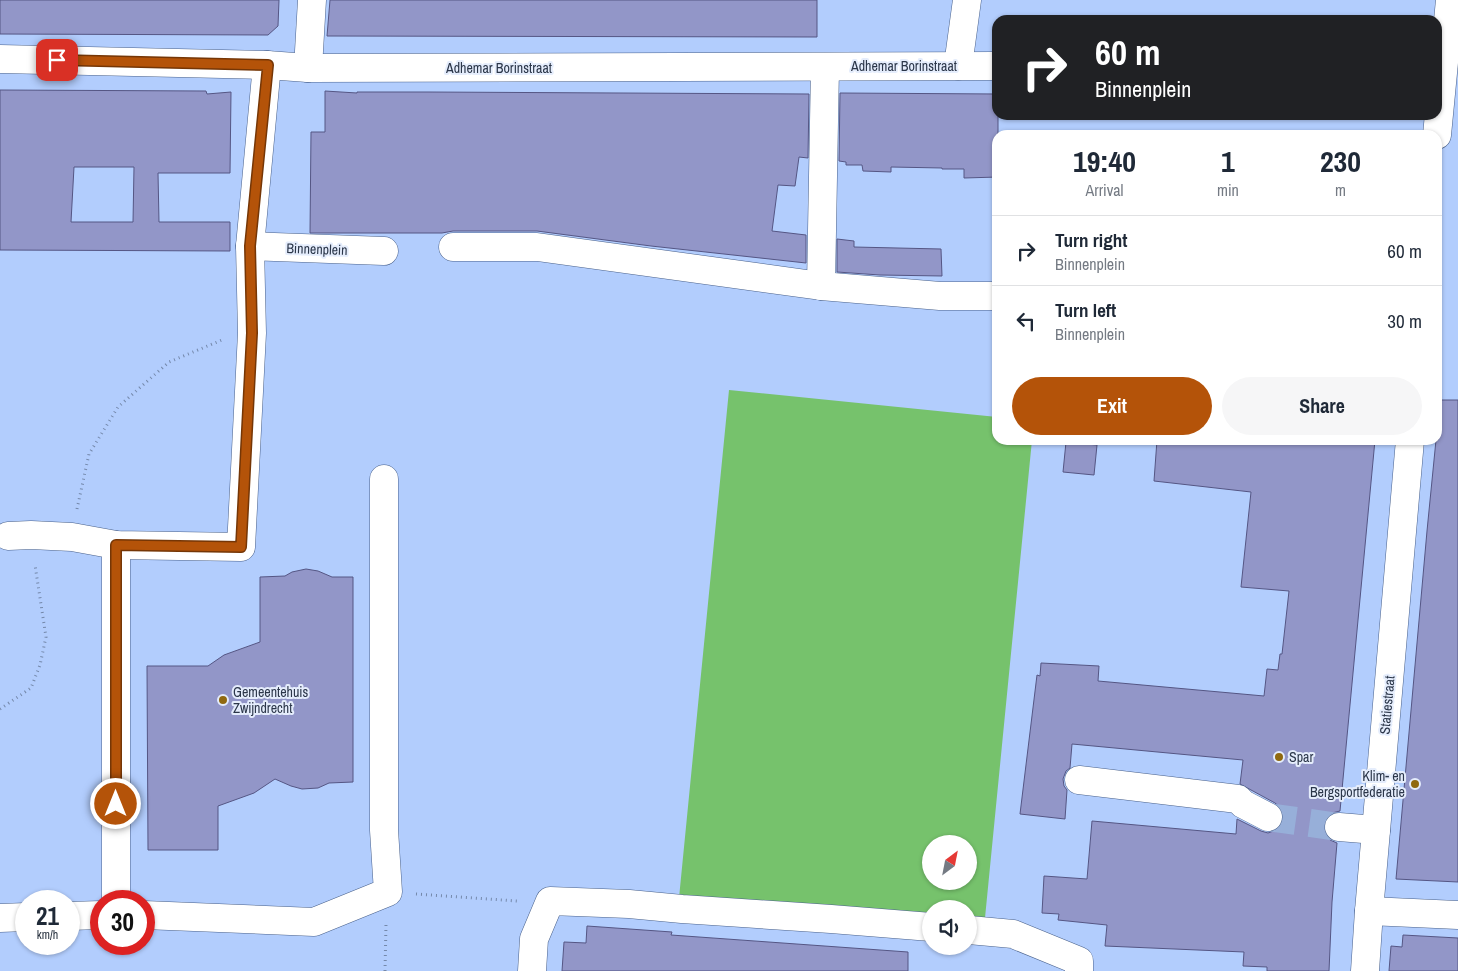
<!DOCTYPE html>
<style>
:root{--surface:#fff;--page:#f6f6f7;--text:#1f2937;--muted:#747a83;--line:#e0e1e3;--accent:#b45309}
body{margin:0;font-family:"Archivo Narrow",sans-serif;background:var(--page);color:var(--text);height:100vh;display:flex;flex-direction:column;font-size:19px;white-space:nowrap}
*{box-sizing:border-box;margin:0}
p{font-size:16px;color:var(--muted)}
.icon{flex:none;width:28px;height:28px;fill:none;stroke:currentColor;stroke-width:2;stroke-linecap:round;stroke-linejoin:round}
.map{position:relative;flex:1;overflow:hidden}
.side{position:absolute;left:992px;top:130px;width:450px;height:315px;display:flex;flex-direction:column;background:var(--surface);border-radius:15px;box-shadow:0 1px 4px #0004}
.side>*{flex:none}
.guide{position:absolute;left:992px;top:15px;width:450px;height:105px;border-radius:15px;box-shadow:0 1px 4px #0004;background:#202124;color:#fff;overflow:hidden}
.needle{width:32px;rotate:32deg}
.controls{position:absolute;left:922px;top:835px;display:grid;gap:10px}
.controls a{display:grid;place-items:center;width:55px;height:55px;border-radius:50%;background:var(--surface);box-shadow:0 1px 4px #0004;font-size:25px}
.speed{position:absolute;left:15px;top:890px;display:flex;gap:10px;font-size:25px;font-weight:700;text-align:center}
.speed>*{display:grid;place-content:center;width:65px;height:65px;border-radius:50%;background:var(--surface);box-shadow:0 1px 4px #0004;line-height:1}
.speed small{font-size:12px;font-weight:400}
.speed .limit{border:8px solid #d22;background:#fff;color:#111}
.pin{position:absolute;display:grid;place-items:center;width:42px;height:42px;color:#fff;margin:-21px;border-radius:10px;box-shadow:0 2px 8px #0006}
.me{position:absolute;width:55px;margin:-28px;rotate:0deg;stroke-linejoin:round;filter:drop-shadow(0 0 4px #0008)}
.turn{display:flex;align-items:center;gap:18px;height:105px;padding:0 20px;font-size:22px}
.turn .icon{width:65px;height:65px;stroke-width:2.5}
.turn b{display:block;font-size:35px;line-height:42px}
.eta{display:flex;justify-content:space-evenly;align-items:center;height:85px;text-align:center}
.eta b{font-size:30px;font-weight:700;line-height:35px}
.action{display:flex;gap:10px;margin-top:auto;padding:10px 20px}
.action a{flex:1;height:58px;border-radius:30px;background:var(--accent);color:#fff;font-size:20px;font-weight:700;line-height:58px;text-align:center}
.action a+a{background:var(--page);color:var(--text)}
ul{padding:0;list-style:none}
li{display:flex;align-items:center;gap:15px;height:70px;padding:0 20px;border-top:1px solid var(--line)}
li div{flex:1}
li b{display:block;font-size:19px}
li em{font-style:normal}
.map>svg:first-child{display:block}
.green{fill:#76c26c;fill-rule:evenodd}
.building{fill:#9296c8;stroke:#555684;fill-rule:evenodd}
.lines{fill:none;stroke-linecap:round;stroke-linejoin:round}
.minor-tunnel{stroke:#97afd9;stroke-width:28;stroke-dasharray:28 14;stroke-linecap:butt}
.minor-casing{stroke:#49618b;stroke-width:29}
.path{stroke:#7488aa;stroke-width:3;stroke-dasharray:1 4;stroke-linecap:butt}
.minor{stroke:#fff;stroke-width:28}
.route-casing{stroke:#753606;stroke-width:12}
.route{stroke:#b45309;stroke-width:9}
.poi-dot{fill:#906910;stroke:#e5edfc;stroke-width:2}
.labels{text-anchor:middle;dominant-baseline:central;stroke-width:4;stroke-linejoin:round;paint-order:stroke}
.street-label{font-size:14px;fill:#2b3649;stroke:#e5edfc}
.poi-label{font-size:14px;fill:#2b3649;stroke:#e5edfc;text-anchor:start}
</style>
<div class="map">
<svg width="1458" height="971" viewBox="0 0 1458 971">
<rect width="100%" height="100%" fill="#b2cdfd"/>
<path class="green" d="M 729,390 L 997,417 L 998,440 L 1032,440 L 984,928 L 969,927 L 969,909 L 931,909 L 931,923 L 679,898 ZM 931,844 L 969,844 L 969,881 L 931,881 Z"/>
<g class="building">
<path d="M 0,0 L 279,0 L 278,26 L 268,35 L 0,34 Z"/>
<path d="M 330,0 L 817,0 L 817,37 L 327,36 Z"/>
<path d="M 0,90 L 206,91 L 207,94 L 231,92 L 230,173 L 158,173 L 159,222 L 230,222 L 230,251 L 0,250 ZM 74,167 L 134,167 L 133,222 L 71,222 Z"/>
<path d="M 325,91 L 357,93 L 357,92 L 428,92 L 809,94 L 808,158 L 799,157 L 795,186 L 778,185 L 772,231 L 806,235 L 806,263 L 651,246 L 537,231 L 453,231 L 442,233 L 310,233 L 311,132 L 325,132 Z"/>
<path d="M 840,93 L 998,94 L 998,177 L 964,178 L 964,169 L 942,169 L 942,168 L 891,167 L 891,172 L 863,171 L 862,165 L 846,165 L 846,162 L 839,161 Z"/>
<path d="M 837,239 L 854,241 L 854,247 L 941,249 L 942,276 L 880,275 L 837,272 Z"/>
<path d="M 1439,400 L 1458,400 L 1458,882 L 1396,879 L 1427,531 L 1436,440 L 1438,440 Z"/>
<path d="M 1157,440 L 1375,440 L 1340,811 L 1332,813 L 1326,819 L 1324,825 L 1325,834 L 1330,840 L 1337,843 L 1332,902 L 1329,971 L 1267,971 L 1267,967 L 1243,966 L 1244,952 L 1105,946 L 1107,925 L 1058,920 L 1059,914 L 1042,913 L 1044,876 L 1087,879 L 1092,821 L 1236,834 L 1237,819 L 1261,831 L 1268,833 L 1276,830 L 1282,824 L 1284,816 L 1281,808 L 1275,803 L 1240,784 L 1243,760 L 1072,744 L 1070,768 L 1066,771 L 1063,779 L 1064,786 L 1067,790 L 1065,819 L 1020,814 L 1037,675 L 1040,676 L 1041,663 L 1099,666 L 1098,681 L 1264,696 L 1267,669 L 1278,670 L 1280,654 L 1282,654 L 1289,591 L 1241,587 L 1251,492 L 1154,481 Z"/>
<path d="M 1066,442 L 1097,445 L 1094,475 L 1063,472 Z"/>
<path d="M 306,569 L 318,571 L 332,577 L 353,577 L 353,782 L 329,783 L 318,788 L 302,789 L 291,786 L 275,779 L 254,793 L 218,806 L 218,850 L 148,850 L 147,666 L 208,666 L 224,655 L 260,642 L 260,577 L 285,576 L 292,572 Z"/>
<path d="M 587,926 L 672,932 L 671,935 L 908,952 L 908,971 L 562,971 L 564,942 L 586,943 Z"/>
<path d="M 1403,935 L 1458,938 L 1458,971 L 1389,971 L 1391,946 L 1402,947 Z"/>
</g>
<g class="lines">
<path class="minor-tunnel" d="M 1268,817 L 1339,827"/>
<defs>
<g id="minor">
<path d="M 0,59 L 267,65 L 308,68 L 998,66"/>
<path d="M 958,66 L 967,0"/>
<path d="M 308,68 L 312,0"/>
<path d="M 1437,135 L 1450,0"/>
<path d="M 250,246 L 384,251"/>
<path d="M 453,247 L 537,247 L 821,286 L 940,296 L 998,296"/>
<path d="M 821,286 L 825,67"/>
<path d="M 8,536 L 31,535 L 72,537 L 116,545 L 241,547 L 252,333 L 250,246 L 267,65"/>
<path d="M 116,545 L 116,901"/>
<path d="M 1079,780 L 1238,799 L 1243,804 L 1268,817"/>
<path d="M 1339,827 L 1376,830"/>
<path d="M 1369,911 L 1458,915"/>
<path d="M 144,915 L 314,922 L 388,892 L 384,830 L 384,479"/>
<path d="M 69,916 L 101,915"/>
<path d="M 0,918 L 26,917"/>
<path d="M 969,930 L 1013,934 L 1079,961 L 1079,971"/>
<path d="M 532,971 L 534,939 L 550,901 L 629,904 L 682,909 L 831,919 L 931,927"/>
<path d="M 1365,971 L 1369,911 L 1410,440"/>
</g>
</defs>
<use href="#minor" class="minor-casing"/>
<g class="path">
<path d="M 77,509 L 89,454 L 118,407 L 169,362 L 222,340"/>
<path d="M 0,709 L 31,688 L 40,665 L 46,637 L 35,565"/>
<path d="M 416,894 L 517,901"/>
<path d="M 385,971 L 386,924"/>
</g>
<use href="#minor" class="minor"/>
</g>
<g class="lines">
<defs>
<path id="route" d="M 57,60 L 268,65 L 250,246 L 252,333 L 241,547 L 116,545 L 116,804"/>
</defs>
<use href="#route" class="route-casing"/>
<use href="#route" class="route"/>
</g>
<g class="poi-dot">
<circle cx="223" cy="700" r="5"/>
<circle cx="1279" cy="757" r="5"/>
<circle cx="1415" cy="784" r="5"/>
</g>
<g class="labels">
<g class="street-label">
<text x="904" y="66">Adhemar Borinstraat</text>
<text x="499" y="68">Adhemar Borinstraat</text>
<text transform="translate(317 249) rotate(2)">Binnenplein</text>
<text transform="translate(1387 705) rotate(-85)">Statiestraat</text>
</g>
<g class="poi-label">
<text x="233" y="692">Gemeentehuis<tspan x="233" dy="16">Zwijndrecht</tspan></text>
<text x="1289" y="757">Spar</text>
<text x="1405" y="776" text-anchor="end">Klim- en<tspan x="1405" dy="16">Bergsportfederatie</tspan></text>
</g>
</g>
</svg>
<div class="controls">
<a><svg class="needle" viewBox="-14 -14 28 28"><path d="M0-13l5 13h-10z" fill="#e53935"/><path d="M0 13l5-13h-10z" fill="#747a83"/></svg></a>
<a><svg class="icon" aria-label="sound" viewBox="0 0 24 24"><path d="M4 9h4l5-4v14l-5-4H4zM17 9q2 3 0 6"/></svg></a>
</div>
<div class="speed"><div>21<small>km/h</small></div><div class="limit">30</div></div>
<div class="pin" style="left:57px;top:60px;background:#d93025"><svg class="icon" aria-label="arrive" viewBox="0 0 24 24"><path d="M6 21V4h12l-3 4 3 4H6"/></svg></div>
<svg class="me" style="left:116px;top:804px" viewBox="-20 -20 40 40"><circle r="17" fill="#b45309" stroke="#fff" stroke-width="3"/><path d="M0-11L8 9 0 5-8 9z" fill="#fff"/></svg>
<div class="guide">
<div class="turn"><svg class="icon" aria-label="right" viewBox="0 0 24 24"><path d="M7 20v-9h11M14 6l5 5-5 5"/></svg><div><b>60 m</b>Binnenplein</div></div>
</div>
<section class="side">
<div class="eta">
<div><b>19:40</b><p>Arrival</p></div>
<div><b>1</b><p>min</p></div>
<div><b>230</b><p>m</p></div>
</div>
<ul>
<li><svg class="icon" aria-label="right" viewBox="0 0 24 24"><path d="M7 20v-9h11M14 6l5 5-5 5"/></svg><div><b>Turn right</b><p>Binnenplein</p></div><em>60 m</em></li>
<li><svg class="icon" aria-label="left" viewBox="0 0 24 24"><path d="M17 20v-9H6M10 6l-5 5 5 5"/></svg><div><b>Turn left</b><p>Binnenplein</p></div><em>30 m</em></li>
</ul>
<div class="action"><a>Exit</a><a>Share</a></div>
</section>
</div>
